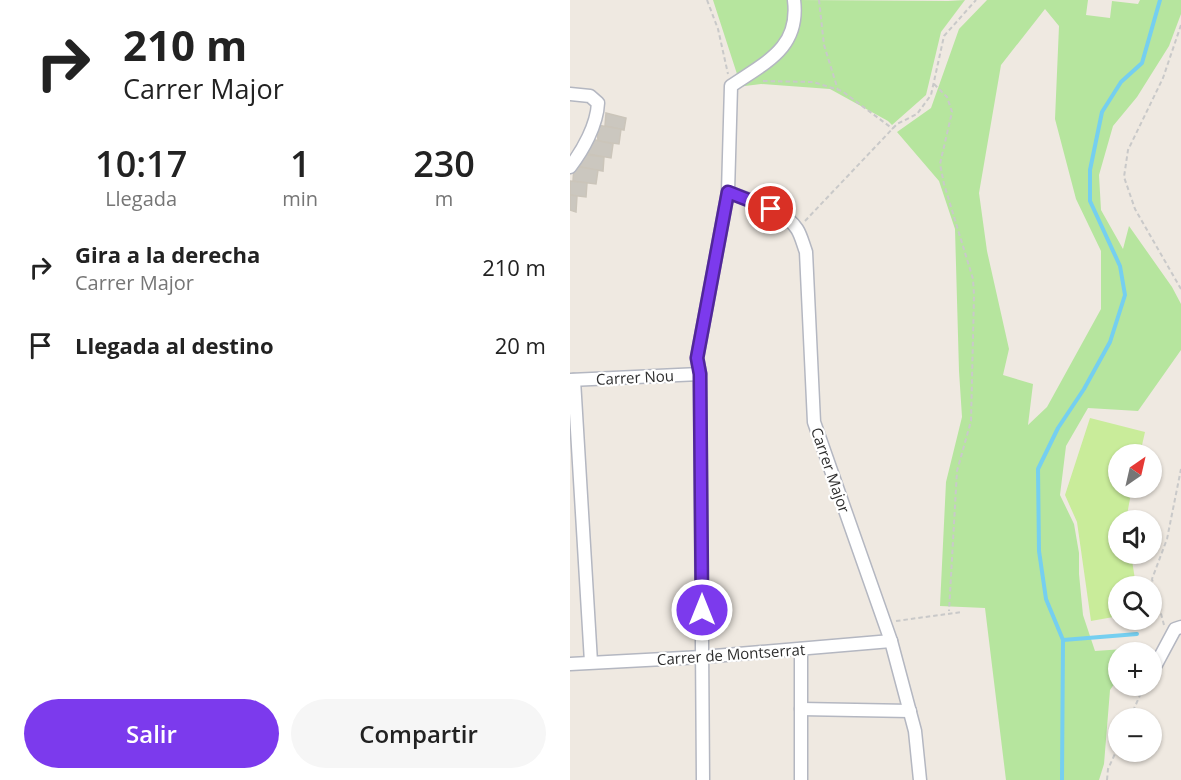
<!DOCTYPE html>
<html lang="es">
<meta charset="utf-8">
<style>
:root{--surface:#fff;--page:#f6f6f6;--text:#222;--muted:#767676;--accent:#7c3aed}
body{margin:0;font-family:"Open Sans",sans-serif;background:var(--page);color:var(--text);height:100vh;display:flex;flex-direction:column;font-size:22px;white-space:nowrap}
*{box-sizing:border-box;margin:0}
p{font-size:20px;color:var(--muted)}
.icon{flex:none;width:33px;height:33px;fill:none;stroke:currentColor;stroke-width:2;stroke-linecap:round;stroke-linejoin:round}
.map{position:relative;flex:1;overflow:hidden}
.details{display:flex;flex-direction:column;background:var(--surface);width:570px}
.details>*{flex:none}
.guide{background:#fff;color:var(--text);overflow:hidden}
.needle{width:39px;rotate:34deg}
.buttons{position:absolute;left:538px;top:444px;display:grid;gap:12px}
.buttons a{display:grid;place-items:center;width:54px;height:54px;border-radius:50%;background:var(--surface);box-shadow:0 2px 4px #0004;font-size:30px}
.pin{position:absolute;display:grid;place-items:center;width:51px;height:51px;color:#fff;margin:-26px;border:3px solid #fff;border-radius:50%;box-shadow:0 2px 6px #0007}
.me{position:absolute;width:66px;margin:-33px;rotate:0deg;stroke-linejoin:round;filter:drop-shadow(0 0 4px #0008)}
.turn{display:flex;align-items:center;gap:21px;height:126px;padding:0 24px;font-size:27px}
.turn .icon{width:78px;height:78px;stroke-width:2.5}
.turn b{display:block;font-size:42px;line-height:51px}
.eta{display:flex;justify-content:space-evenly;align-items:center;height:102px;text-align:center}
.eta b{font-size:36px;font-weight:600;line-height:42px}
.cta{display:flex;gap:12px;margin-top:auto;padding:12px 24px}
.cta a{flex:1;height:69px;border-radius:36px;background:var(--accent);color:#fff;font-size:24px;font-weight:600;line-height:69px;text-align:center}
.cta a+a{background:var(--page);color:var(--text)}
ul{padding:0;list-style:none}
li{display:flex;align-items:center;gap:18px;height:78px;padding:0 24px}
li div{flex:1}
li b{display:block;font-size:22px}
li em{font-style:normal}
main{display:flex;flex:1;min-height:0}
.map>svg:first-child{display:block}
.green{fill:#b6e59e;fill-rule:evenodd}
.pitch{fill:#c9ec9a}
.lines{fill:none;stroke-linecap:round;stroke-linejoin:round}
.stream{stroke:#75cff0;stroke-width:4}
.building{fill:#cbc7bf;stroke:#cbc5ba;stroke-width:1.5}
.street-casing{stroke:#b4b7c1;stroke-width:15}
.path{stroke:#c9c9c9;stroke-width:2;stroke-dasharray:4.5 3;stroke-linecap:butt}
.street{stroke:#fff;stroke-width:12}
.route-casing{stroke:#51269a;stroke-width:15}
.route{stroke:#7c3aed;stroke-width:10}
.labels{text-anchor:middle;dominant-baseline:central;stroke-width:4.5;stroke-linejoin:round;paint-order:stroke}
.street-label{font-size:15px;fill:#2e2e2e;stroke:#fff}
</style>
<main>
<section class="details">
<div class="guide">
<div class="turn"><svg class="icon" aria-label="right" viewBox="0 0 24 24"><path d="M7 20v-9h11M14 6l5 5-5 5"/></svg><div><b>210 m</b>Carrer Major</div></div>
</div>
<div class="eta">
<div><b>10:17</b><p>Llegada</p></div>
<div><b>1</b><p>min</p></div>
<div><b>230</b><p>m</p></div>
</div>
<ul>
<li><svg class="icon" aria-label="right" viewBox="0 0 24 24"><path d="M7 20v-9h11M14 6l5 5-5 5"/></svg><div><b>Gira a la derecha</b><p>Carrer Major</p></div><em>210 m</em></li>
<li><svg class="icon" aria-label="arrive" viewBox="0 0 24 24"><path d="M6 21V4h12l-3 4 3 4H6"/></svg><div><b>Llegada al destino</b></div><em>20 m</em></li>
</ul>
<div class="cta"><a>Salir</a><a>Compartir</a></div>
</section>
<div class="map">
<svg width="611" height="780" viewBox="0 0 611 780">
<rect width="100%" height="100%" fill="#efe9e1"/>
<g class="green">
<path d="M 143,0 L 217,0 C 230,38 193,57 167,74 Z"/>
<path d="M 229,0 L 378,1 L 395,0 L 371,32 L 356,95 L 322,125 L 318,121 L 260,89 L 191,84 L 167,87 C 199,65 239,47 229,0 Z"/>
<path d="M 417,0 L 518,0 L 516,15 L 540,18 L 542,1 L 568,4 L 570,0 L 611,0 L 611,14 L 599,46 L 567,97 L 543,126 L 529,175 L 531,210 L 553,249 L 559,226 L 602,287 L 611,304 L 611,350 L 568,411 L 518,408 L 496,446 L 490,495 L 504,524 L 509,553 L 509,574 L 513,615 L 525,651 L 568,648 L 565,652 L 549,652 L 549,677 L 540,690 L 534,764 L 529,780 L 436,780 L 415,608 L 370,606 L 376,482 L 392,417 L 389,371 L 385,229 L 369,181 L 327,132 L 361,108 L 389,29 ZM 475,9 L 489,26 L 485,119 L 506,199 L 531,251 L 531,309 L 477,407 L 458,425 L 463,384 L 433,375 L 439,349 L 417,251 L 409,193 L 431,65 Z"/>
</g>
<path class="pitch" d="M 520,418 L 575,432 L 570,454 L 549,454 L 549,488 L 562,488 L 556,520 L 549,520 L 549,554 L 561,554 L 566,586 L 549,586 L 549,616 L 521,621 L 507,522 L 495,495 Z"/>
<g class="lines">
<g class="stream">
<path d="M 493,640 L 567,634"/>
<path d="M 492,780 L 493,640 L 476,599 L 469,551 L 468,469 L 488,428 L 514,389 L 540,342 L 555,295 L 550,266 L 520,201 L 520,170 L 532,112 L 551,82 L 572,63 L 590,0"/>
</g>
</g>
<g class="building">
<path d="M 36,113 L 56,118 L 54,130 L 35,126 Z"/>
<path d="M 27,125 L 51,129 L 49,144 L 28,141 Z"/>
<path d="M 21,139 L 43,144 L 41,158 L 18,154 Z"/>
<path d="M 11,154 L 34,157 L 33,171 L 10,167 Z"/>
<path d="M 4,166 L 28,170 L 26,184 L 3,181 Z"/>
<path d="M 0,181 L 17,183 L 16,197 L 0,195 Z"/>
<path d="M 0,195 L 7,196 L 6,212 L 0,210 Z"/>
</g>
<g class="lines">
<defs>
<g id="street">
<path d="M 0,94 L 20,96 L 28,103 C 27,125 13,150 0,167"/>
<path d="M 158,192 C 180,201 213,208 227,229 C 231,235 233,244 236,252 L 244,422 L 321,641 L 345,731 L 350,780"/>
<path d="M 0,380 L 130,374"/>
<path d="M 4,380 L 21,662"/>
<path d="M 231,649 L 231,780"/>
<path d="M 0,664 L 132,657 L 321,641"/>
<path d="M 582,672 L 605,629 L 611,627"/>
<path d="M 231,709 L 340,711"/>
<path d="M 133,780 L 130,374 L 127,358 L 158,192 L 161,86 C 196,62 230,48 224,0"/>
</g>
</defs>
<use href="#street" class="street-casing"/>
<g class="path">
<path d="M 137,0 L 148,29 L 158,74"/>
<path d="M 249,0 L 254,45 L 268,90"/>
<path d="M 611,25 L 593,78 L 558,150 L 554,177 L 565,209 L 611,289"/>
<path d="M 193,81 L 243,82 L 272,91 L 323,129"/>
<path d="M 364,84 L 377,97 L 382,112 L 370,164 L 374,184 L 403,279 L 404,295 L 401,421 L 387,471 L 379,611"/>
<path d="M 235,221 L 327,124 L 347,114 L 361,95 L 374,36 L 406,0"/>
<path d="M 326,621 L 392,612"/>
<path d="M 594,625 L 582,579 L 597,539 L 611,469"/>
<path d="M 560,718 L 574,686"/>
<path d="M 537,780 L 538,769 L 549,745"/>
</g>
<use href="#street" class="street"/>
</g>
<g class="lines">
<defs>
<path id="route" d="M 132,610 L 130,374 L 127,358 L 158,192 L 201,209"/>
</defs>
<use href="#route" class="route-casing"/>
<use href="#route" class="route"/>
</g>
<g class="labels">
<g class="street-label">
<text transform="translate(65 377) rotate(-3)">Carrer Nou</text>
<text transform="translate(261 470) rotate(71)">Carrer Major</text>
<text transform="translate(161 654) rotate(-4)">Carrer de Montserrat</text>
</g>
</g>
</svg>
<div class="buttons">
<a><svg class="needle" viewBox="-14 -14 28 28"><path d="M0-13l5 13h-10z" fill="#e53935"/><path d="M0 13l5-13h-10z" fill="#767676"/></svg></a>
<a><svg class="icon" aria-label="sound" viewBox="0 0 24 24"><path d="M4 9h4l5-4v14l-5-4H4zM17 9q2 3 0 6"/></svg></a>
<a><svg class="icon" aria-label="search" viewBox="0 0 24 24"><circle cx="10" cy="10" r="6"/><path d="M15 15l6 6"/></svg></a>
<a>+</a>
<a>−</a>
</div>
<div class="pin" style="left:201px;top:209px;background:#d93025"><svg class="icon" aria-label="arrive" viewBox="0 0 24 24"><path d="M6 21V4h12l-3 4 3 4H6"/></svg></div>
<svg class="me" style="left:132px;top:610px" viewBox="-20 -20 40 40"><circle r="17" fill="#7c3aed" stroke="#fff" stroke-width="3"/><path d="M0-11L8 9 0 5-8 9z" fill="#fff"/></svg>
</div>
</main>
